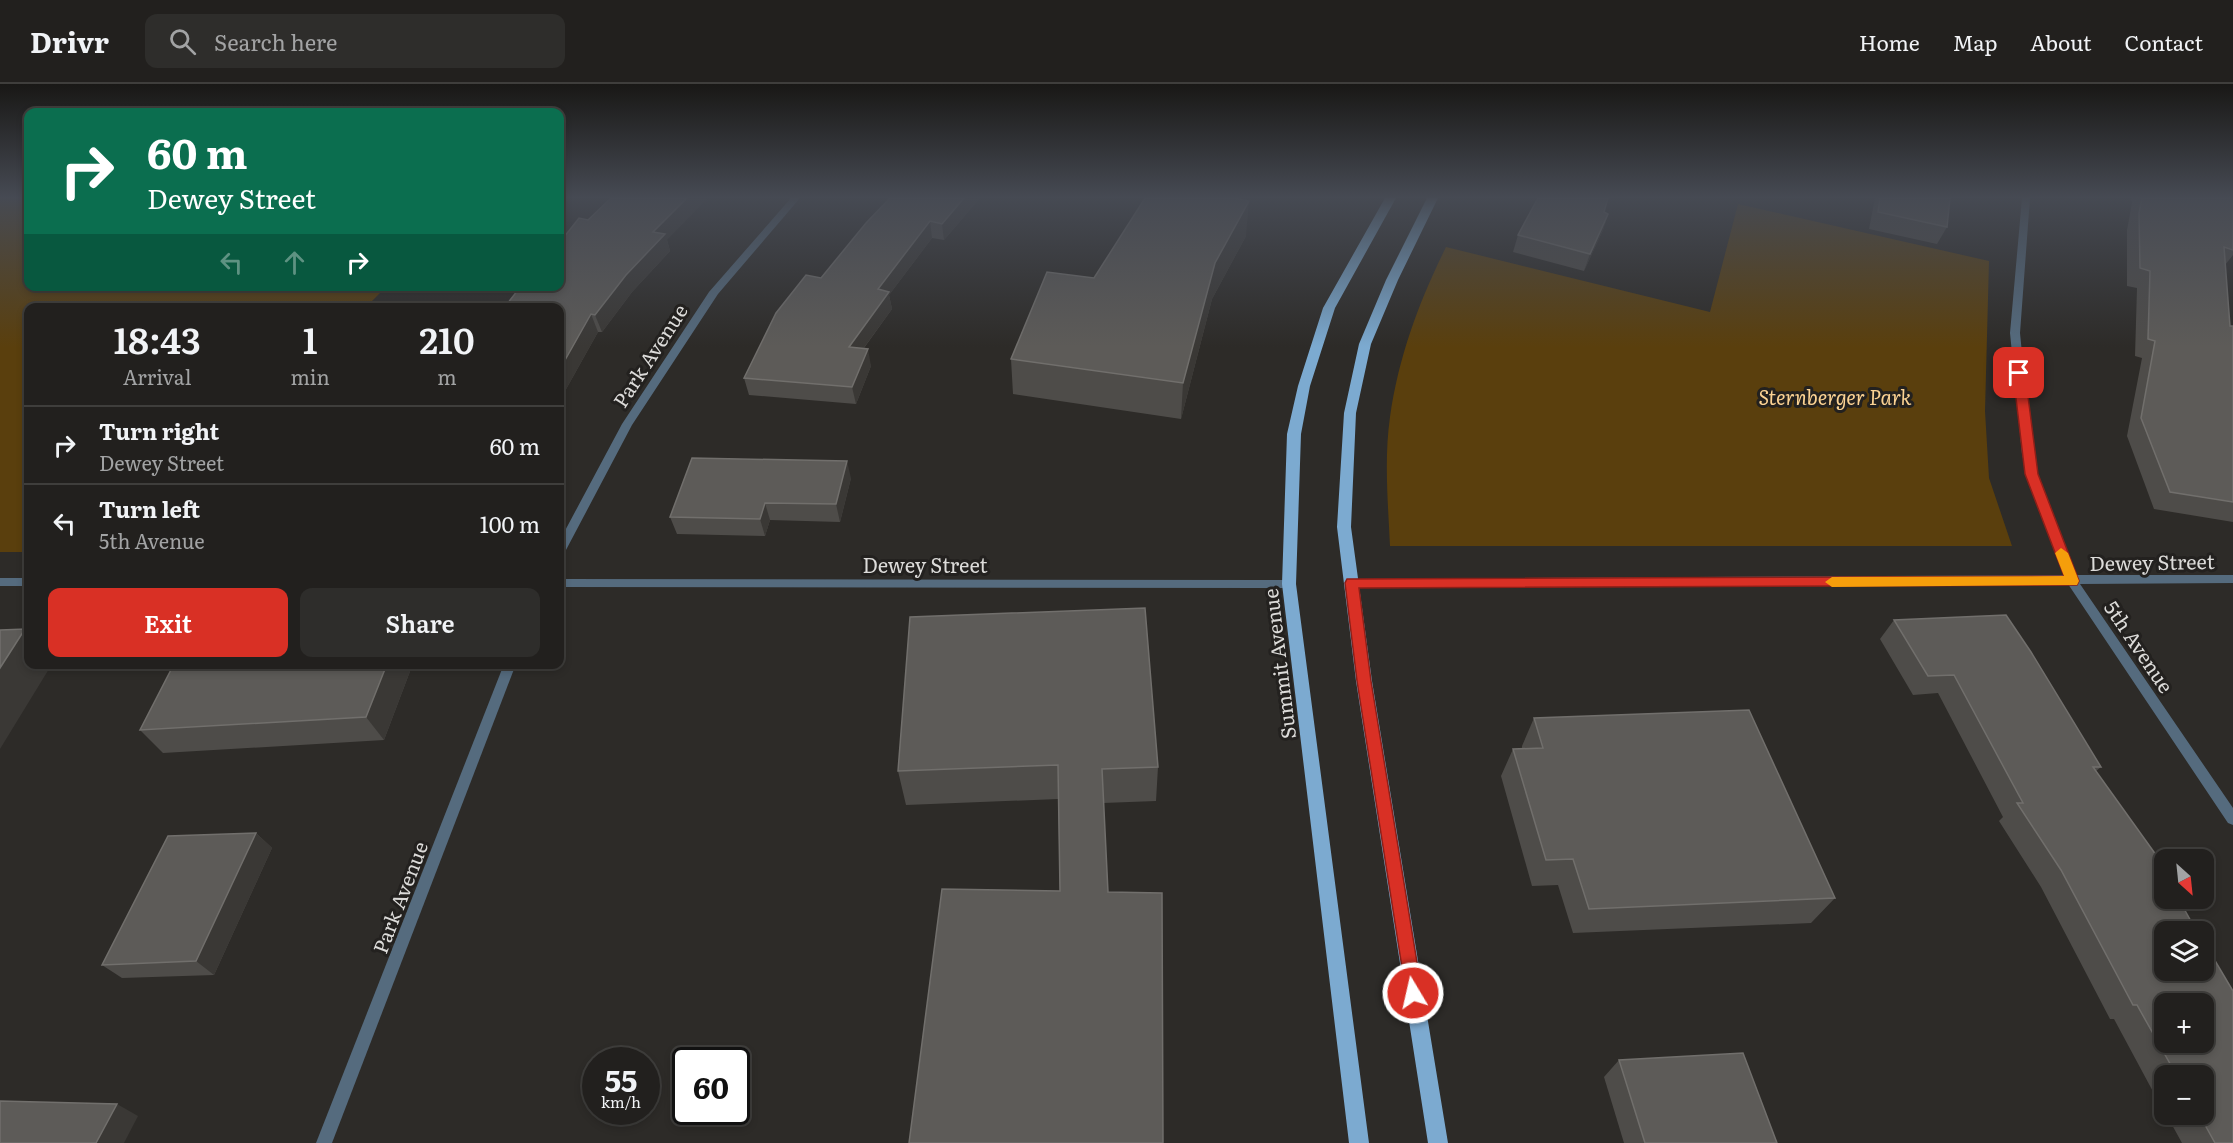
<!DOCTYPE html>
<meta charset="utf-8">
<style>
:root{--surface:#22201e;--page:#2e2d2b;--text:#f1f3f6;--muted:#a2a3a4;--line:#3f3e3c;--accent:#d93025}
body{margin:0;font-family:Literata,serif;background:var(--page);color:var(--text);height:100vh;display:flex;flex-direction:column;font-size:22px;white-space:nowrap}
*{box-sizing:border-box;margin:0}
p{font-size:20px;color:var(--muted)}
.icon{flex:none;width:33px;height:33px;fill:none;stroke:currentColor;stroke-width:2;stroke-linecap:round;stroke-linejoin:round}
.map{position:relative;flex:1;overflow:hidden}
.sheet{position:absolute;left:24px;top:219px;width:540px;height:366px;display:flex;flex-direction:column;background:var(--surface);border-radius:12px;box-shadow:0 3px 9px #0003,0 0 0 2px var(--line)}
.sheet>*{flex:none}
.banner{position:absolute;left:24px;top:24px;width:540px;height:183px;border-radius:12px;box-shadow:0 3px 9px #0003,0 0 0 2px var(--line);background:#0b6e4f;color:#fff;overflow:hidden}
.needle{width:39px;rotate:153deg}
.buttons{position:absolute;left:2154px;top:765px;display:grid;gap:12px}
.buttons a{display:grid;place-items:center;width:60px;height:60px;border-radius:12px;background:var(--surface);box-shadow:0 3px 9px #0003,0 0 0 2px var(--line);font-size:30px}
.speed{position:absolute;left:582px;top:963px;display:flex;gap:12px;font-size:30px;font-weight:700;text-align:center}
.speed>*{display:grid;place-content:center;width:78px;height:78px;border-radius:50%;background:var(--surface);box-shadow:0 3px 9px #0003,0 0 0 2px var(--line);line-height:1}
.speed small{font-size:15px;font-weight:400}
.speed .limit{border:3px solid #111;border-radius:9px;background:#fff;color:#111}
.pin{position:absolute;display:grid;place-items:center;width:51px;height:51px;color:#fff;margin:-26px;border-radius:12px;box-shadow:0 3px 9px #0006}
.me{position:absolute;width:66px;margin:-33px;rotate:351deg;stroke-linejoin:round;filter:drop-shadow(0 0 4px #0008)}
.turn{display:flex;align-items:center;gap:21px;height:126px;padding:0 24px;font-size:27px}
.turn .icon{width:78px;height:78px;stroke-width:2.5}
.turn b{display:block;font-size:42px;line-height:51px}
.lanes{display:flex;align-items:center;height:57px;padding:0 24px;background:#0003;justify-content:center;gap:30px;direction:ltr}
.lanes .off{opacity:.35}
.eta{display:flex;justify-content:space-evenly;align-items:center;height:102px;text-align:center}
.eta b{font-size:36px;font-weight:600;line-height:42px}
.primary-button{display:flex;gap:12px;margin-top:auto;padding:12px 24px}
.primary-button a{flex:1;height:69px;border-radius:12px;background:var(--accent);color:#fff;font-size:24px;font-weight:600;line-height:69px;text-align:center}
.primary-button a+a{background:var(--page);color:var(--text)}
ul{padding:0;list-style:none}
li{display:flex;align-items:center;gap:18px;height:78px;padding:0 24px;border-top:2px solid var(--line)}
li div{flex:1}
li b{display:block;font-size:22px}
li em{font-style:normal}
header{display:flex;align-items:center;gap:36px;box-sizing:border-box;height:84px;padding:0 30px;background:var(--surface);border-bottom:2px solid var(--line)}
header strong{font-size:28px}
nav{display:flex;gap:33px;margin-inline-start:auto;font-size:21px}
.search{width:420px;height:54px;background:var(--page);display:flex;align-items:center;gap:15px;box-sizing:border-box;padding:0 21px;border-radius:12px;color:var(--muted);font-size:22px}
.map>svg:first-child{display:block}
.green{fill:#5a3f0d}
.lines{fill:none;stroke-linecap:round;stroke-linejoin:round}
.street{fill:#556b7e;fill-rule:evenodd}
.primary{fill:#7caad0;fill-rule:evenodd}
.wall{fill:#4e4c49}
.shaded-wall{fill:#3a3835}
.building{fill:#5d5b58;stroke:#716f6c;stroke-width:1.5;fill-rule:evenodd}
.route{fill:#d93025;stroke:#8d1f18;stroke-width:1.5}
.slow{fill:#f59e0b}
.labels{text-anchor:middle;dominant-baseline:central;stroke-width:6;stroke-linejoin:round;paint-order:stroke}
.street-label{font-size:20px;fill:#dcdbd9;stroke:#23211f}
.park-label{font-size:20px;font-style:italic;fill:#fcd393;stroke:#23211f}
</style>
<header>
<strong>Drivr</strong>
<div class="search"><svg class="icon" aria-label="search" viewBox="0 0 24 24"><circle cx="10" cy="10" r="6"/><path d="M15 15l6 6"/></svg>Search here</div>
<nav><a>Home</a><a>Map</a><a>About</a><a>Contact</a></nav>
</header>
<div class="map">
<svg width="2233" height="1059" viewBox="0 0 2233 1059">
<rect width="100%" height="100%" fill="#2d2b28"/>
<g class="green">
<path d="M 0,114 L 28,114 L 28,202 L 386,203 L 366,223 L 28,224 L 28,468 L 0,468 Z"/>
<path d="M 1738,120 L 1989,177 L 1985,327 L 1989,394 L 2012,462 L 1390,462 C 1388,419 1384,375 1390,333 C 1399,271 1419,218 1446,163 L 1710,228 Z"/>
</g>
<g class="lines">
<g class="street">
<path d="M 791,114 L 800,114 L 718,210 L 632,341 L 566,466 L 564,469 L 560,470 L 560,456 L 622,340 L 709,208 Z"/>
<path d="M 2022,114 L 2030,114 L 2020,249 L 2032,370 L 2037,390 L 2076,491 L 2233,491 L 2233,499 L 2080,500 L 2233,724 L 2233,741 L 2228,739 L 2068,500 L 1348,502 L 1346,499 L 1352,495 L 2064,491 L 2027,390 L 2022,370 L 2010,249 Z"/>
<rect x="0" y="494" width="28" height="8"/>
<path d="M 560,495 L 1289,496 L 1295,500 L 1289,504 L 560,503 Z"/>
<path d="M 504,580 L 516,580 L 332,1059 L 316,1059 Z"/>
</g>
<g class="primary">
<path d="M 1385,114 L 1396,114 L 1335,224 L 1310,302 L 1301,350 L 1296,500 L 1369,1059 L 1349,1059 L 1282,500 L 1287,350 L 1298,302 L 1323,224 Z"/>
<path d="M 1427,114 L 1438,114 L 1398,196 L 1371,260 L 1356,329 L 1351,443 L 1372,597 L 1448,1059 L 1428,1059 L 1356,597 L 1337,443 L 1344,329 L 1359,260 L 1386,196 Z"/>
</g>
</g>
<g class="wall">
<path d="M 890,114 L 980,114 L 944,156 L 932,154 L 889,211 L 892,225 L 864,264 L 871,282 L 856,320 L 749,311 L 744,294 L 821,194 Z"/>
<path d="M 1875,114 L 1950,114 L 1947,143 L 1937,160 L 1869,145 Z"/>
<path d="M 2131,114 L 2233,114 L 2233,171 L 2225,181 L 2230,242 L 2233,242 L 2233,438 L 2154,425 L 2127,352 L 2142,274 L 2135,272 L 2137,204 L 2127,202 L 2127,146 L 2132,119 Z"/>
<path d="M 1608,130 L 1603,146 L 1584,187 L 1513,168 L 1518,151 Z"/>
<path d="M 1246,152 L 1212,215 L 1181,335 L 1013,310 L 1011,275 L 1094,194 Z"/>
<path d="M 667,156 L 670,167 L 632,208 L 602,248 L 598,248 L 565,307 L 560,306 L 560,224 Z"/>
<path d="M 851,394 L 840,438 L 770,436 L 765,452 L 677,450 L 670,433 Z"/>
<path d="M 910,533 L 1158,683 L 1156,717 L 1103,719 L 1060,807 L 1058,715 L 906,721 L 898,687 Z"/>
<path d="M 1894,536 L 2101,683 L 2096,687 L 2164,814 L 2233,1059 L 2182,1059 L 2166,1030 L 2204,1030 L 2204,992 L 2164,992 L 2164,1028 L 2114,935 L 2110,935 L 2041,803 L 1999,737 L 2003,733 L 1938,609 L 1913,611 L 1880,555 Z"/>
<path d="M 412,582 L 384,656 L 163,669 L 140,646 Z"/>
<path d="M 1534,634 L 1835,814 L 1811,839 L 1573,849 L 1558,801 L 1532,802 L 1501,692 L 1513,665 L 1522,665 L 1522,662 Z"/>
<path d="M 256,749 L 272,764 L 214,891 L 122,894 L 102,881 Z"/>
<path d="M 1619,976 L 1777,1059 L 1624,1059 L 1604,993 Z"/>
</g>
<g class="shaded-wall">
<path d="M 687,114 L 708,114 L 667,156 L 670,167 L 632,208 L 602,248 L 595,231 L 653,148 Z"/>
<path d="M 964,114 L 980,114 L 944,156 L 942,140 Z"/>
<path d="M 1249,117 L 1246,152 L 1212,215 L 1181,335 L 1183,299 L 1215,179 Z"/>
<path d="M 1608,130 L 1603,146 L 1584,187 L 1590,170 Z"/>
<path d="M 930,137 L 932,154 L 889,211 L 892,225 L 852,280 L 849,263 L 878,205 Z"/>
<path d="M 591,230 L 598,248 L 565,307 L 560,295 L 560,285 Z"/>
<path d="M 868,265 L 871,282 L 856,320 L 852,303 Z"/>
<path d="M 847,377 L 851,394 L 840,438 L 836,420 Z"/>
<path d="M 765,419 L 770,436 L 765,452 L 760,435 Z"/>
<path d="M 25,545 L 28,548 L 28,580 L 52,580 L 0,665 L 0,584 Z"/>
<path d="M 387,580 L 411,580 L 412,582 L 384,656 L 366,633 Z"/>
<path d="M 256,749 L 272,764 L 214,891 L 196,877 Z"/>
<path d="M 117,1020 L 138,1032 L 124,1059 L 96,1059 Z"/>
</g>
<g class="building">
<path d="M 611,114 L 687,114 L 653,148 L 665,150 L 626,191 L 595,231 L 591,230 L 560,285 L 560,224 L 504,224 L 521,202 L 560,202 L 560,158 L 579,134 L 588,136 Z"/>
<path d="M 890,114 L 964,114 L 942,140 L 930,137 L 878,205 L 889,208 L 849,263 L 868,265 L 852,303 L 744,294 L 776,229 L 806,191 L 821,194 L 866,139 Z"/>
<path d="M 1145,114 L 1234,114 L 1249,117 L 1215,179 L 1183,299 L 1011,275 L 1047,188 L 1094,194 Z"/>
<path d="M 1538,114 L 1608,114 L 1604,128 L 1608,130 L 1590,170 L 1518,151 Z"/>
<path d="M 1880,114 L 1950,114 L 1947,143 L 1878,128 Z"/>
<path d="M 2142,114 L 2233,114 L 2233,166 L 2224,163 L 2230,242 L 2233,242 L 2233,418 L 2170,408 L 2141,334 L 2155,257 L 2148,255 L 2150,187 L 2140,184 L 2139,129 Z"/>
<path d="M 692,374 L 847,377 L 836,420 L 765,419 L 760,435 L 670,433 Z"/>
<path d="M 1145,524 L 1158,683 L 1102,685 L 1108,808 L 1162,809 L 1163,1059 L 909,1059 L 942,805 L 1060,807 L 1058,681 L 898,687 L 910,533 Z"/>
<path d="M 2006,531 L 2031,568 L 2101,683 L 2093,683 L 2164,782 L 2164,814 L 2178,814 L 2197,848 L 2164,848 L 2164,886 L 2204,886 L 2204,858 L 2233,907 L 2233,1059 L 2215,1059 L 2199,1030 L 2204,1030 L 2204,992 L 2177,992 L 2137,921 L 2133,921 L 2061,786 L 2017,719 L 2023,719 L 1954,591 L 1928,592 L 1894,536 ZM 2164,920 L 2204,920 L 2204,958 L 2164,958 Z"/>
<path d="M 25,545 L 0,584 L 0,546 Z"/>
<path d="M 174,580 L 387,580 L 366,633 L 140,646 Z"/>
<path d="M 1749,626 L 1835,814 L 1589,825 L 1573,775 L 1546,776 L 1513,665 L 1543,664 L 1534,634 Z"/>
<path d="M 256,749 L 196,877 L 102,881 L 168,752 Z"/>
<path d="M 1743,969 L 1777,1059 L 1645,1059 L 1619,976 Z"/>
<path d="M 0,1017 L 117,1020 L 96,1059 L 0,1059 Z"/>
</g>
<linearGradient id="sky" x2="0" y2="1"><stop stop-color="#191816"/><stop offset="0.43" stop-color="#464a53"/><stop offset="1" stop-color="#464a53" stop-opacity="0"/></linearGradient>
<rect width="2233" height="263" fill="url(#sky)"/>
<path class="route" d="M 2019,286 L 2025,289 L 2038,390 L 2079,497 L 2077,501 L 1359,504 L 1371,597 L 1422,909 L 1419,915 L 1413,918 L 1407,915 L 1357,597 L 1345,499 L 1347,495 L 2064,492 L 2025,390 L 2013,289 Z"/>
<path class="slow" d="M 2061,464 L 2068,469 L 2079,497 L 2077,501 L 1832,503 L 1825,498 L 1832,493 L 2064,492 L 2055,469 Z"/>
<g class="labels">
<g class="street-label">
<text transform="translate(649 271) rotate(-57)">Park Avenue</text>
<text transform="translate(2152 477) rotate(-1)">Dewey Street</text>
<text x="925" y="480">Dewey Street</text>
<text transform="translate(2140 562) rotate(56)">5th Avenue</text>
<text transform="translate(1278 580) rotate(-97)">Summit Avenue</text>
<text transform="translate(399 813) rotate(-69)">Park Avenue</text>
</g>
<g class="park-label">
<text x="1835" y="312">Sternberger Park</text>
</g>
</g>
</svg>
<div class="buttons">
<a><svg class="needle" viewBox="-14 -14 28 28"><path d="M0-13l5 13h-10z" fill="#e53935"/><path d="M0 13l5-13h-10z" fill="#a2a3a4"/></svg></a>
<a><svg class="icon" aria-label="layers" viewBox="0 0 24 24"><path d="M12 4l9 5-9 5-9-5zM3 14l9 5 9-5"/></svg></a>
<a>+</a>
<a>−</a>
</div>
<div class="speed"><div>55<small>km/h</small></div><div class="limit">60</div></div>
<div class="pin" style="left:2019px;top:289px;background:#d93025"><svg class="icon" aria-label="arrive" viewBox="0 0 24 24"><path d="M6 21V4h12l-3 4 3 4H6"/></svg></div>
<svg class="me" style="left:1413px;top:909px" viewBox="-20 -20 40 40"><circle r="17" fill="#d93025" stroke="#fff" stroke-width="3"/><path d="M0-11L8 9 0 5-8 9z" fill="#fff"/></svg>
<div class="banner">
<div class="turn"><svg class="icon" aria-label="right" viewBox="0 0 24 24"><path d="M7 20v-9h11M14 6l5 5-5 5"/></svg><div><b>60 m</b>Dewey Street</div></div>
<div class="lanes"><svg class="icon off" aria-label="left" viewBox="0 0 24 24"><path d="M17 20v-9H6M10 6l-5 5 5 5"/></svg><svg class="icon off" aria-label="ahead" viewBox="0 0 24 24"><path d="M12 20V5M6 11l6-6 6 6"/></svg><svg class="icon" aria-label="right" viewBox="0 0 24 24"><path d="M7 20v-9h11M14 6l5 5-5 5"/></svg></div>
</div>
<section class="sheet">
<div class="eta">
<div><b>18:43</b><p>Arrival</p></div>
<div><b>1</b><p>min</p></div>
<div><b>210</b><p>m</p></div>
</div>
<ul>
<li><svg class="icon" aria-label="right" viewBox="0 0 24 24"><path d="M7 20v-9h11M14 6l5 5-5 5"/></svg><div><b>Turn right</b><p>Dewey Street</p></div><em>60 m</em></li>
<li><svg class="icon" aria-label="left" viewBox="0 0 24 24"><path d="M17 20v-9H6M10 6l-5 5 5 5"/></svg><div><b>Turn left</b><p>5th Avenue</p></div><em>100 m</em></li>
</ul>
<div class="primary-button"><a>Exit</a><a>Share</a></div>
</section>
</div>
